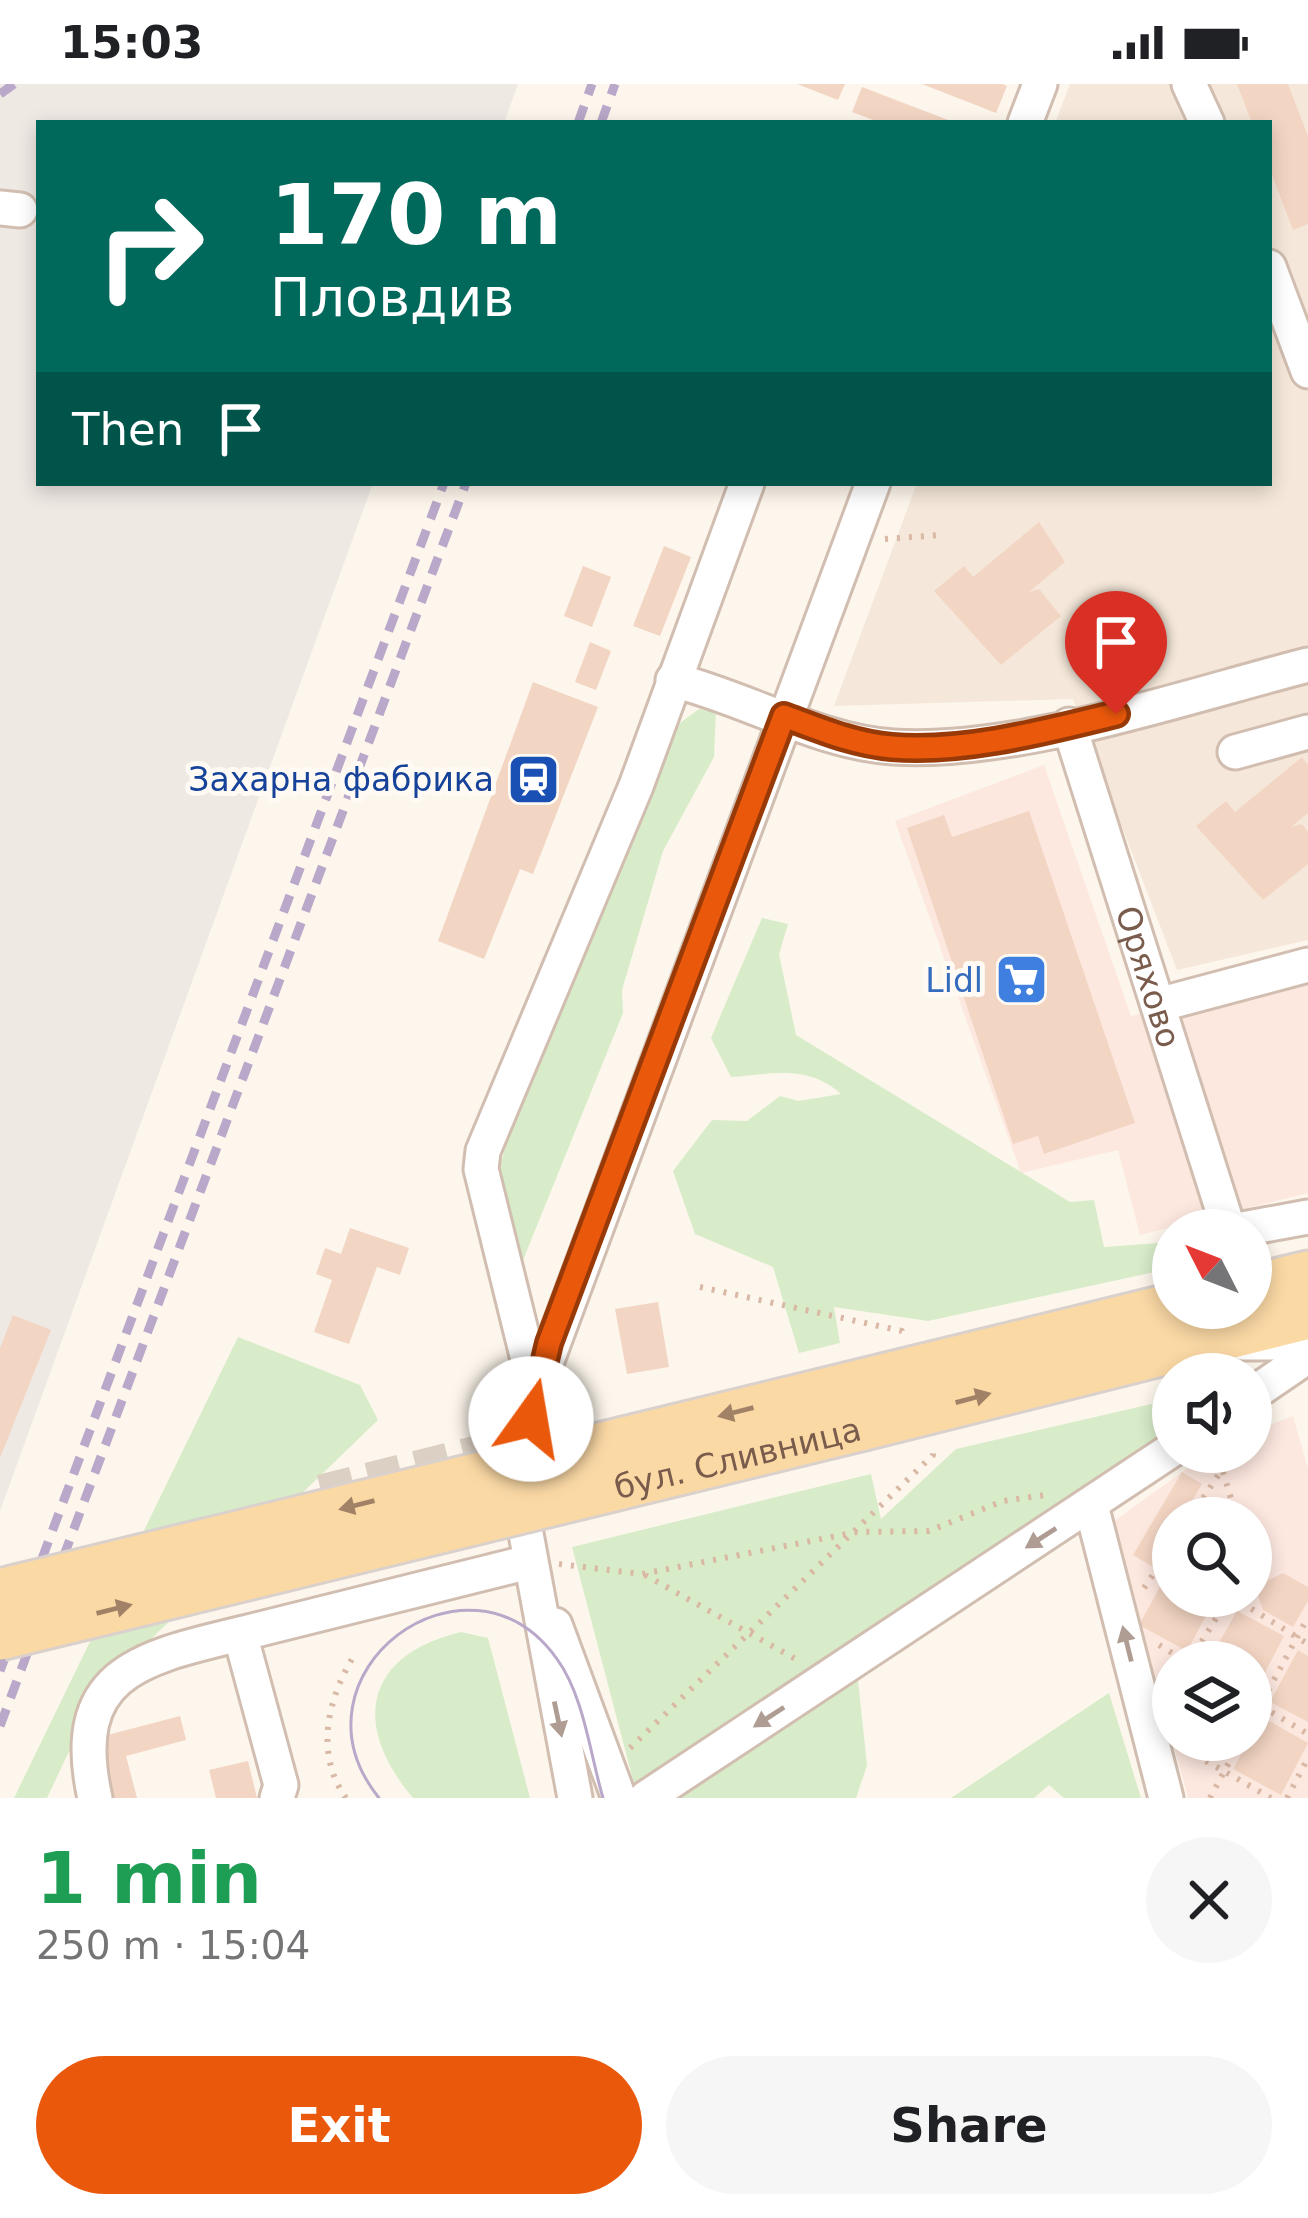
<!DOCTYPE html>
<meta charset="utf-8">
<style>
:root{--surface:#fff;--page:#f6f6f6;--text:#202124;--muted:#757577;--accent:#ea580c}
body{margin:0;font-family:"DejaVu Sans",sans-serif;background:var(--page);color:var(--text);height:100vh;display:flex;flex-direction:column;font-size:45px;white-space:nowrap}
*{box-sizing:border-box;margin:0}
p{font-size:39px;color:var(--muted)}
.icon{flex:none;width:66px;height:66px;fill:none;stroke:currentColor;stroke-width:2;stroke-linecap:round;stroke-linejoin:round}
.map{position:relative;height:1714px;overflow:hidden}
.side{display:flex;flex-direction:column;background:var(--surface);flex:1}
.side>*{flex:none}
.guide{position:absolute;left:36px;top:36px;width:1236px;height:366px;border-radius:0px;box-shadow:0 6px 18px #0003;background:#00695c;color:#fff;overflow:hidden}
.needle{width:78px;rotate:312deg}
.fabs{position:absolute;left:1152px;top:1125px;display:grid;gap:24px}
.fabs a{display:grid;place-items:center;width:120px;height:120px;border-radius:50%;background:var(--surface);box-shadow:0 6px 18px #0003;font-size:60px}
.pin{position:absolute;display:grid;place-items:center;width:102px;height:102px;color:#fff;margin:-123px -51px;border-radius:50% 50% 50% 0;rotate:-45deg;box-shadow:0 0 12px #0007}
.pin .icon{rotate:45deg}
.me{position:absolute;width:132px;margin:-66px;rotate:13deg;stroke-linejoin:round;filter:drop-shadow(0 0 9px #0008)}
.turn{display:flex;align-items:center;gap:42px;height:252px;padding:0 36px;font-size:54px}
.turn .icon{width:156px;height:156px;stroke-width:2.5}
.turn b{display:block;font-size:84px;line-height:102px}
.then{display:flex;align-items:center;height:114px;padding:0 36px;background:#0003;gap:24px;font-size:45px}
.round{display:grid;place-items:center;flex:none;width:126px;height:126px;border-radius:63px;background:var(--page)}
.headline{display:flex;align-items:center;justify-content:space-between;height:204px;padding:0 36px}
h1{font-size:72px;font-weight:600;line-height:90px;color:#1e9e55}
.cta{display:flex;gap:24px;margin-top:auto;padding:24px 36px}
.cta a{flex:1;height:138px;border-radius:72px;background:var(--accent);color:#fff;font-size:48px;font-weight:600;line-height:138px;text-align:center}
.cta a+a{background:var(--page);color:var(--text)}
.status{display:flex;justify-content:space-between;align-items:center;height:84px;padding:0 60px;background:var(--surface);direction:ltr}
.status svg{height:33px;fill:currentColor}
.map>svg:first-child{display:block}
.residential{fill:#f5e8da}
.commercial{fill:#fde8e0;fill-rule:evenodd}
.industrial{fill:#efe9e4}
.green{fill:#d8ecc9}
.building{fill:#f3d5c3}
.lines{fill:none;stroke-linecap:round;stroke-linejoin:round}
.minor-tunnel{stroke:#dcd0c4;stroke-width:33;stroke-dasharray:33 16;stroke-linecap:butt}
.minor-casing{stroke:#d1beb0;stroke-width:39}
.major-casing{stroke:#dad1cd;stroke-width:51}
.path{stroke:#d9b8a5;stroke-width:6;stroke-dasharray:3 9;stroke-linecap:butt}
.minor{stroke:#fff;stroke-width:33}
.major{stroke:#fbd9a5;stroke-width:45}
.tram{stroke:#b9a8c9;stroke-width:3}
.rail{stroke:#b9a8c9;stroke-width:9;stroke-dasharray:18 12;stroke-linecap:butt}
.major-bridge-casing{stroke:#dad1cd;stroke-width:51;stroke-linecap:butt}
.major-bridge{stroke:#fbd9a5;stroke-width:45}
.oneway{fill:#a18267}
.oneway2{fill:#af9d94}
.route-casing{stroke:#983908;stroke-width:30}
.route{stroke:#ea580c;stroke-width:21}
.labels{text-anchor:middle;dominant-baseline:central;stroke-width:10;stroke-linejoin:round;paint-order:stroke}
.transit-label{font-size:33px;fill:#164399;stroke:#fffaf3;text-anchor:end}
.street-label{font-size:33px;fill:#7a5c4d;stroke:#fffaf3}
.shop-label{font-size:33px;fill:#366cbe;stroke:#fffaf3;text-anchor:end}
</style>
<div class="status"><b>15:03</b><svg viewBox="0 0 49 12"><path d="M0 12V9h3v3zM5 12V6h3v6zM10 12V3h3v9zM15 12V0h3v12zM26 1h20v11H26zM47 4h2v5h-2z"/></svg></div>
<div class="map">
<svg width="1308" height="1714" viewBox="0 0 1308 1714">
<rect width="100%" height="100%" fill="#fdf6ec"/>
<path class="residential" d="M 1070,0 L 1308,0 L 1308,856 L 1177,886 L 1073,615 L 834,622 L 917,399 L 1269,399 L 1269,39 L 1055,39 Z"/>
<g class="commercial">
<path d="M 1044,681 L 1131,932 L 1308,890 L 1308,1109 L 1140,1151 L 1118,1066 L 1021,1089 L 895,737 Z"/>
<path d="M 1293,1332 L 1308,1385 L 1308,1714 L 1188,1714 L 1113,1438 L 1210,1368 L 1251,1368 L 1251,1348 ZM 1173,1434 L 1251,1434 L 1251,1512 L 1173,1512 ZM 1173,1578 L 1251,1578 L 1251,1656 L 1173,1656 Z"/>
</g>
<path class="industrial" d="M 0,0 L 518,0 L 504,39 L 39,39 L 39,399 L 373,399 L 0,1427 Z"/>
<g class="green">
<path d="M 699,625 L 716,627 L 714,673 L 663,767 L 622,906 L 623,929 L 519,1186 L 499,1086 L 506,1060 L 680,639 Z"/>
<path d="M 762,834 L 788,840 L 779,870 L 796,951 L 1070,1118 L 1094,1116 L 1104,1163 L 1159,1159 L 1173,1168 L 1173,1184 L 928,1237 L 834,1223 L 840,1259 L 799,1269 L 773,1183 L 695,1150 L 673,1087 L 712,1036 L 747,1037 L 780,1012 L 798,1017 L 841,1010 C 808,980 772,990 731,993 L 711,954 Z"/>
<path d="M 238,1253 L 360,1301 L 378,1336 L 124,1581 L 91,1621 L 47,1714 L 14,1714 Z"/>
<path d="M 1173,1315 L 1173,1345 L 683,1676 L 634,1700 L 572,1463 L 871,1390 L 881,1435 L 956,1365 Z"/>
<path d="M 461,1548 L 488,1554 L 530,1714 L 413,1714 C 351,1641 364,1571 461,1548 Z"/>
<path d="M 857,1587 L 867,1681 L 856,1714 L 664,1714 Z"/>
<path d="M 1109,1609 L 1141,1714 L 1064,1714 L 1049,1701 L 1034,1714 L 951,1714 Z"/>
</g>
<g class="building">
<path d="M 797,0 L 845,0 L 838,16 Z"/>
<path d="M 922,0 L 1002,0 L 1007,2 L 996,29 Z"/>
<path d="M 1237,0 L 1288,0 L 1308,52 L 1308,140 L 1293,146 L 1269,83 L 1269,39 L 1252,39 Z"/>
<path d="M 862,3 L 956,39 L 881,39 L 852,28 Z"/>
<path d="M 1039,438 L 1065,478 L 1029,508 L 1039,505 L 1061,532 L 1001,581 L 934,507 L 964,482 L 973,493 Z"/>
<path d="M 664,462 L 691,473 L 660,552 L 633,542 Z"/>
<path d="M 583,482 L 611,493 L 592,543 L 564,532 Z"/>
<path d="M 590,558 L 611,567 L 596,606 L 575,598 Z"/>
<path d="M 533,598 L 598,623 L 533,790 L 520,785 L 484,875 L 438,857 Z"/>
<path d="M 1302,673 L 1308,681 L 1308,729 L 1291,743 L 1302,740 L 1308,748 L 1308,780 L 1263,816 L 1196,742 L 1226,717 L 1235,728 Z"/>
<path d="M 1029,727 L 1135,1039 L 1044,1070 L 1038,1052 L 1013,1060 L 907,744 L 944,731 L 952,753 Z"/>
<path d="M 350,1144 L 409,1164 L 400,1191 L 377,1183 L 349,1260 L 314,1248 L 332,1196 L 316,1190 L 325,1164 L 341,1170 Z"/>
<path d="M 658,1218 L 669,1283 L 627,1290 L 615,1225 Z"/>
<path d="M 13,1231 L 51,1246 L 0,1374 L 0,1264 Z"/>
<path d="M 1182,1388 L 1202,1400 L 1182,1434 L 1173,1434 L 1173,1449 L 1153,1483 L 1133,1471 Z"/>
<path d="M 1283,1489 L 1308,1503 L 1308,1517 L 1293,1543 L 1263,1526 L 1255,1503 Z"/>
<path d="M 1167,1490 L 1173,1493 L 1173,1512 L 1215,1515 L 1187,1567 L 1139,1541 Z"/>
<path d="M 1237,1527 L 1284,1552 L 1257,1604 L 1251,1601 L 1251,1578 L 1208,1578 Z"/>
<path d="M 1298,1566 L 1308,1572 L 1308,1638 L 1270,1618 Z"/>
<path d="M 180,1632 L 186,1656 L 126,1672 L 137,1714 L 111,1714 L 96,1654 Z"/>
<path d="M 1262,1633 L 1308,1659 L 1281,1711 L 1233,1685 Z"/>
<path d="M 248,1677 L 257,1714 L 216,1714 L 209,1686 Z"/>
</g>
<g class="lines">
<path class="minor-tunnel" d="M 321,1407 L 529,1355"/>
<defs>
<g id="minor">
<path d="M 1189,0 L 1207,39"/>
<path d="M 1025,39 L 1040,0"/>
<path d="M 0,124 L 20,126"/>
<path d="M 1269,183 L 1308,287"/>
<path d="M 673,596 C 746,614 818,658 893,663 C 1018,671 1186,612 1308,581"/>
<path id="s1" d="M 1069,641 L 1229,1146"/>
<path d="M 1235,668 L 1308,648"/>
<path d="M 1158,921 L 1308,881"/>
<path d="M 1237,1146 L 1308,1133"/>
<path d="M 1243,1259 L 1281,1259 L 1308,1271"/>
<path d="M 535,1304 L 481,1085 L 483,1067 L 636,702 L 747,399"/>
<path d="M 1251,1311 L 1308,1272"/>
<path d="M 1091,1421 L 1166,1714"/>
<path d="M 555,1541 L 619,1714"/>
<path d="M 95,1714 C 67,1589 140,1574 240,1550"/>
<path d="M 277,1714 L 281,1701 L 240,1550 L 529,1478"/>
<path d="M 575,1714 L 524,1439 L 536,1306 L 873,399"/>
<path d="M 646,1714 L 1173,1365"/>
</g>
<g id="major">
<path d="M 1251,1204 L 1308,1190"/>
<path d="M 850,1301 L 1173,1222"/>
<path d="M 860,1344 L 1308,1232"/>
</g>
</defs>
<use href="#minor" class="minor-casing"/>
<use href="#major" class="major-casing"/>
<g class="path">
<path d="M 885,455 L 941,451"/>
<path d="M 700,1203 L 902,1247 L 904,1253"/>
<path d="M 1227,1368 L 1219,1375 L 1237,1434"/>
<path d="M 1190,1434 L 1221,1387"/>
<path d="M 559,1480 L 642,1490 L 857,1448 L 929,1447 L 1003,1417 L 1045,1411"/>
<path d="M 645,1491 L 801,1578"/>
<path d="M 1144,1504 L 1173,1461"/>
<path d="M 1231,1512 L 1308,1560"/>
<path d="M 1159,1561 L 1187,1578"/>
<path d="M 1189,1578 L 1230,1512"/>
<path d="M 1251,1616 L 1308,1650"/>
<path d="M 1251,1638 L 1308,1533"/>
<path d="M 630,1664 L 933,1371 L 932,1362"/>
<path d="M 1185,1665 L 1271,1714"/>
<path d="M 346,1714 C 315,1671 327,1617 352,1575"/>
<path d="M 1210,1714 L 1241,1656"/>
<path d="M 1287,1714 L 1308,1674"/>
</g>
<use href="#minor" class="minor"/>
<use href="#major" class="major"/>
<path class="tram" d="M 379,1714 C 280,1590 468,1450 557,1575 C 584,1612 590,1670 603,1714"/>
<g class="rail">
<path d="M 0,10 L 14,0"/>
<path d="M 578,39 L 592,0"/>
<path d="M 601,39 L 615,0"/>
<path d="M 0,1587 L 444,399"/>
<path d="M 0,1642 L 466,399"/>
</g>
<defs>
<g id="major-bridge">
<path d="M 0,1508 L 850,1301"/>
<path id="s2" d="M 0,1553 L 860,1344"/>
</g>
</defs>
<use href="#major-bridge" class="major-bridge-casing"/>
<use href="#major-bridge" class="major-bridge"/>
</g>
<defs><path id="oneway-solid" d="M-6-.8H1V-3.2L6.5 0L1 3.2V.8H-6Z" transform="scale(3)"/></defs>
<g class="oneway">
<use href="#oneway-solid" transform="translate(973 1314) rotate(-15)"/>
<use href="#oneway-solid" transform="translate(736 1328) rotate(166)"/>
<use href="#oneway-solid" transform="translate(357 1421) rotate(166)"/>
<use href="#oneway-solid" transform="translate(114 1525) rotate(-14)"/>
</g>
<g class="oneway2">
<use href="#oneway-solid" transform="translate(1041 1454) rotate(147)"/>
<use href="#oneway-solid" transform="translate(1127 1560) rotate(-104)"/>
<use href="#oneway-solid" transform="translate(769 1633) rotate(147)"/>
<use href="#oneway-solid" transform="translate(558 1635) rotate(78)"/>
</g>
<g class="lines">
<defs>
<path id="route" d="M 531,1335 L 549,1259 L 784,632 C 819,645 854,660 892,663 C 965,669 1046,647 1116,630"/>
</defs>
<use href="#route" class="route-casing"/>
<use href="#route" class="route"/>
</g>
<defs>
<symbol id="station-square" viewBox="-11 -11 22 22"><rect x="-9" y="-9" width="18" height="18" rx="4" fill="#1a4fb4" stroke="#fffaf3"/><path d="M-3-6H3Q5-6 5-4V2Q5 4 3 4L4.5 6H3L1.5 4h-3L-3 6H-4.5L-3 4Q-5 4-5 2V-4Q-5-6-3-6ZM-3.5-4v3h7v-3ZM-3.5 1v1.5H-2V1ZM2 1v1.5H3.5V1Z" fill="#fff"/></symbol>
<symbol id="supermarket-square" viewBox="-11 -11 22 22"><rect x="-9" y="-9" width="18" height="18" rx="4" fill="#3f7fe0" stroke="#fffaf3"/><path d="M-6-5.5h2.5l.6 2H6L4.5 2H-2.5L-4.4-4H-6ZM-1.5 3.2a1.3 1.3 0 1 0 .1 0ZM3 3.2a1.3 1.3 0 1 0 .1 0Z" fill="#fff"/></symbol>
</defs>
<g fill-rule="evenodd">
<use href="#station-square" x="504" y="666" width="59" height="59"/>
<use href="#supermarket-square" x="992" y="866" width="59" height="59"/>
</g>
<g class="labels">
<g class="transit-label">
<text x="494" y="695">Захарна фабрика</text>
</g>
<g class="street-label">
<text stroke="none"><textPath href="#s1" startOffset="264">Оряхово</textPath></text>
<text stroke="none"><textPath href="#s2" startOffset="759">бул. Сливница</textPath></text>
</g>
<g class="shop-label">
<text x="983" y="896">Lidl</text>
</g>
</g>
</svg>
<div class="fabs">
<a><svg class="needle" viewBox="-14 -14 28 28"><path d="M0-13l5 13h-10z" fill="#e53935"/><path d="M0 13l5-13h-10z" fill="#757577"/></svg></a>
<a><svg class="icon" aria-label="sound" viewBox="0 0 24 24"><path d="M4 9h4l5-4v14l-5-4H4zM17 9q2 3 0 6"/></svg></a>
<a><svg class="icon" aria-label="search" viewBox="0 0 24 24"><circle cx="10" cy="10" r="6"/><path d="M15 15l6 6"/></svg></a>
<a><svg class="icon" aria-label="layers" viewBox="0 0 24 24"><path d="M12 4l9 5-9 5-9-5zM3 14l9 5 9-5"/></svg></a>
</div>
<div class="pin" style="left:1116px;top:630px;background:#d93025"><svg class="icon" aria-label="arrive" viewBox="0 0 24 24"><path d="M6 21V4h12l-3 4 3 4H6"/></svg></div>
<svg class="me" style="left:531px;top:1335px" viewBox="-20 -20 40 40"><circle r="19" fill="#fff"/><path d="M0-13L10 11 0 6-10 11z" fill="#ea580c"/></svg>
<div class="guide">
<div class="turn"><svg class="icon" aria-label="right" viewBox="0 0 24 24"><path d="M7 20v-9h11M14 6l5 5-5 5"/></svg><div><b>170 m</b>Пловдив</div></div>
<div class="then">Then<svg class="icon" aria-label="arrive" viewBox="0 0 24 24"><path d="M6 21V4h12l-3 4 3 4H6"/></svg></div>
</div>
</div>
<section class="side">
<div class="headline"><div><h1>1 min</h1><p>250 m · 15:04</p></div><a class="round"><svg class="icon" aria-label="close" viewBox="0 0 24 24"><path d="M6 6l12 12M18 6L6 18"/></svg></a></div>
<div class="cta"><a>Exit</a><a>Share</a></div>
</section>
